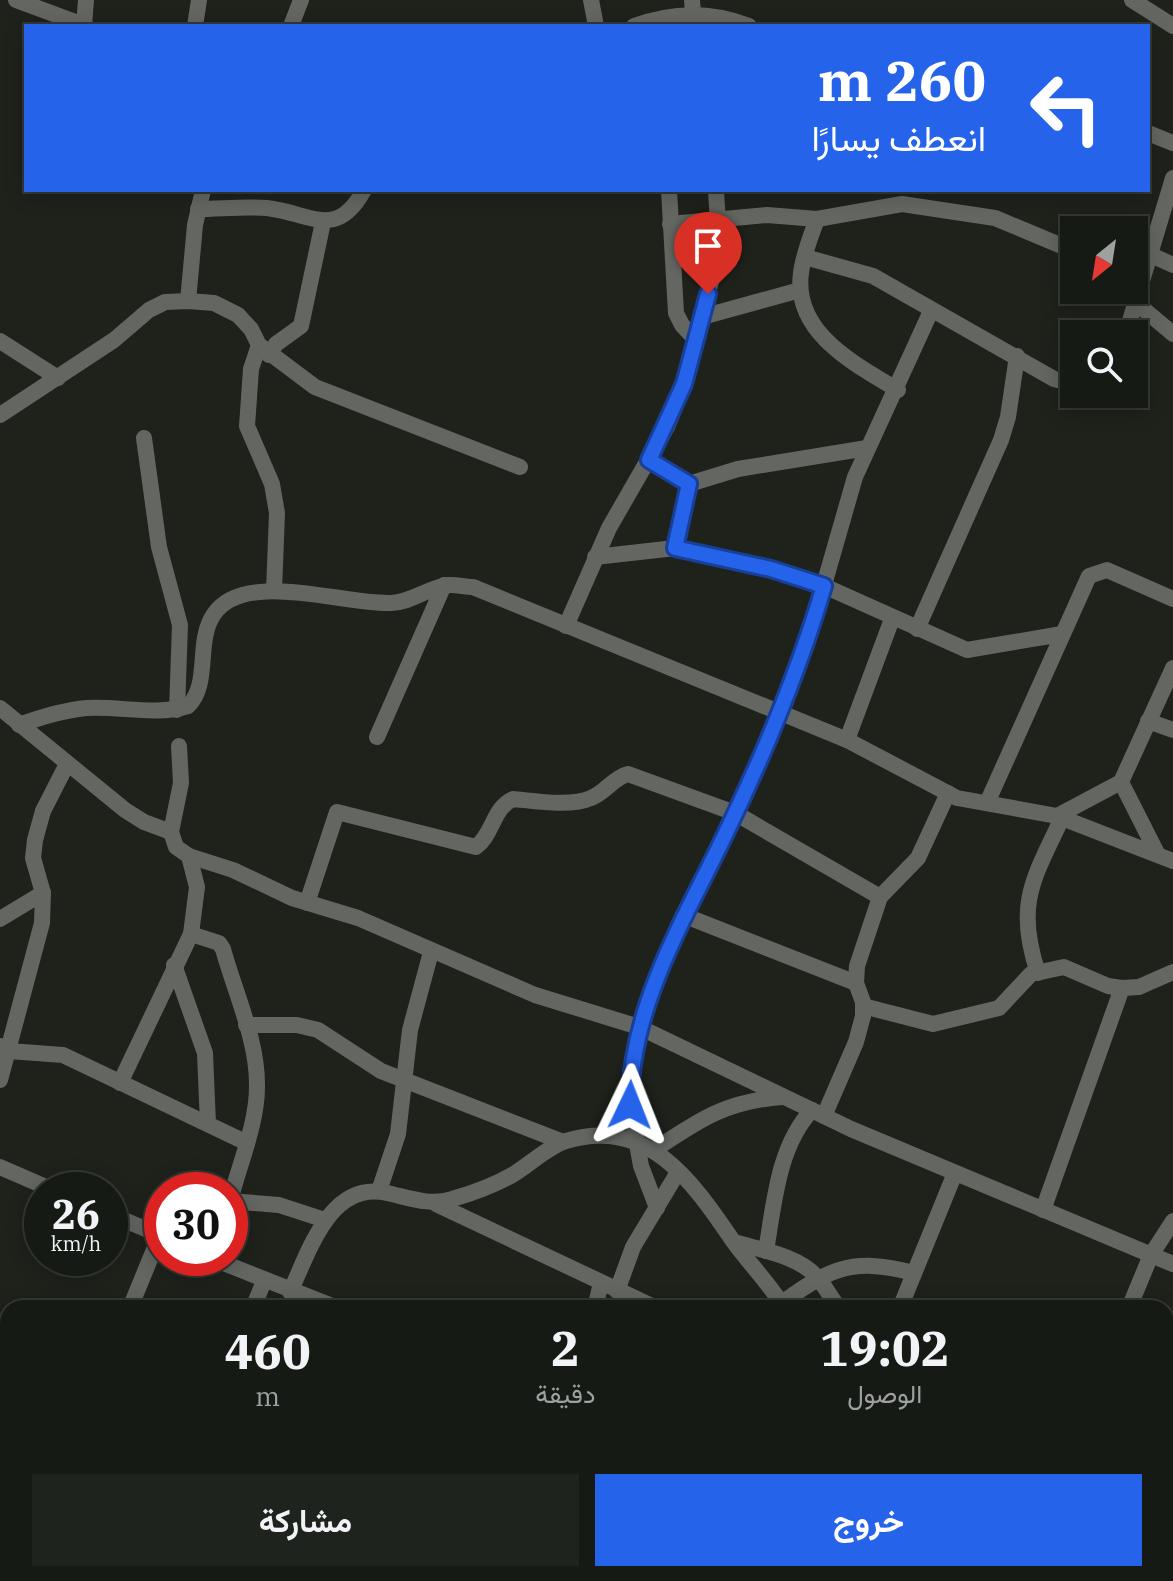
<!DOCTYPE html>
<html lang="ar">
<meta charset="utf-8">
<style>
:root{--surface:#161a14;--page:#1f231d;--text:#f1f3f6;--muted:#9ea1a0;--line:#353834;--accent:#2563eb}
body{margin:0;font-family:"IBM Plex Serif",Vazirmatn,serif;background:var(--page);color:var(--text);direction:rtl;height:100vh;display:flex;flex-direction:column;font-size:30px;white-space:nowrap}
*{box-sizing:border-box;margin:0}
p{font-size:26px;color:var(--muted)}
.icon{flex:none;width:44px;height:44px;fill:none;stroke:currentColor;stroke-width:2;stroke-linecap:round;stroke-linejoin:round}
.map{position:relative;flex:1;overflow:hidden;direction:ltr}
.drawer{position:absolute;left:0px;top:1300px;width:1174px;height:282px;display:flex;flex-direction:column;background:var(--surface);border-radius:24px 24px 0 0;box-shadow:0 4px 20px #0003,0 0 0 2px var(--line);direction:rtl}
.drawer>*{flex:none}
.top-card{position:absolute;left:24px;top:24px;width:1126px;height:168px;border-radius:0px;box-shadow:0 4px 20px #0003,0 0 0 2px var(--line);direction:rtl;background:#2563eb;color:#fff;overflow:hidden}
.needle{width:52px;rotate:210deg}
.buttons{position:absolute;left:1060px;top:216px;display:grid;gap:16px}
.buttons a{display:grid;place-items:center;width:88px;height:88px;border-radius:0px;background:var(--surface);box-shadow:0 4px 20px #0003,0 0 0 2px var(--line);font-size:40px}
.speed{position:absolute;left:24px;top:1172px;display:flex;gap:16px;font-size:40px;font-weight:700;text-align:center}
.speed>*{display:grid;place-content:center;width:104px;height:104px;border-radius:50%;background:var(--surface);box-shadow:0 4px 20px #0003,0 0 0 2px var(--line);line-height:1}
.speed small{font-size:20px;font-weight:400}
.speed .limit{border:12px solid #d22;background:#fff;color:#111}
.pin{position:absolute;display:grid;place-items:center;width:68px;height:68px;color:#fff;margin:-82px -34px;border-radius:50% 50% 50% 0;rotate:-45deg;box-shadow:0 0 8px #0007}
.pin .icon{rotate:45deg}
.me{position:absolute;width:88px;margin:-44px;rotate:2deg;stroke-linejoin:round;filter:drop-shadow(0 0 6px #0008)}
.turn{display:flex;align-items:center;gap:28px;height:168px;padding:0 32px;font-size:36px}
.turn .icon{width:104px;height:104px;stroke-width:2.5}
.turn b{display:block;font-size:56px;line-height:68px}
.eta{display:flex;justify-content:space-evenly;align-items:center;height:136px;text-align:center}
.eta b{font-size:48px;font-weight:700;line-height:56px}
.cta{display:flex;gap:16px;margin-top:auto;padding:16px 32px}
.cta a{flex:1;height:92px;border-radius:0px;background:var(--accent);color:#fff;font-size:32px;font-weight:700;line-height:92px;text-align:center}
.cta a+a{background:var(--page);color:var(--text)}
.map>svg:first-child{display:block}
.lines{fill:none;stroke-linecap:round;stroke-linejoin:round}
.minor{stroke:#646662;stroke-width:16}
.tertiary{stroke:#646662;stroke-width:16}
.route-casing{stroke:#184099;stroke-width:20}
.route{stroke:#2563eb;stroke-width:14}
</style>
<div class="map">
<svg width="1173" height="1581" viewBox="0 0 1173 1581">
<rect width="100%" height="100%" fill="#1e221b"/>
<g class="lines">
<g class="minor">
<path d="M 16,0 L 86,26"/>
<path d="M 591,0 L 596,26"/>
<path d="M 692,0 L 694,26"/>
<path d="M 1132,0 L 1173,26"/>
<path d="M 84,25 L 86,0"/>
<path d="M 195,26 L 199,0"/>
<path d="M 291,26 L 301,0"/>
<path d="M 634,26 C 673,12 709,11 749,26"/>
<path d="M 1148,133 L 1173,143"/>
<path d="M 669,190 L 676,313 L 682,325 L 695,339"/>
<path d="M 198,209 C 220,209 244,206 267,208 C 311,213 336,241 364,190"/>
<path d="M 817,219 C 811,236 803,255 801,273 C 793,333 855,364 898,390"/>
<path d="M 670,224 L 767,215 L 817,219 L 902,204 L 995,218 L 1062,246 L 1074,255"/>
<path d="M 1151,255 L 1173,265"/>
<path d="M 805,257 L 873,276 L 1054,379 L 1074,384"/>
<path d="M 1121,290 L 1173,334"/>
<path d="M 188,301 L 195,225 L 203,190"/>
<path d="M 702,317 L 800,290"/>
<path d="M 1126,334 L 1173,178"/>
<path d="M 0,341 L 58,378"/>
<path d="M 259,345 L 251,369 L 247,426 L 272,484 L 277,513 L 274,591"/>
<path d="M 269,355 L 276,344 L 301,326 L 323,222"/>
<path d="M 0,415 L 114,340 L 149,310 L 165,302 L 188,301 L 214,303 L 238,315 L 251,329 L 259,345 L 315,387 L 520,467"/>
<path d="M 144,438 L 159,547 L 180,625 L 177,710"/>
<path d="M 649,460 L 689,484 L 738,469 L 867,448"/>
<path d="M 675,548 L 689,484"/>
<path d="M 595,557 L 675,548 L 771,569 L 824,586 L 967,650 L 1062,634"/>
<path d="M 566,626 L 609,528 L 667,427 L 684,384 L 714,270 L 719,242 L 716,190"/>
<path d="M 917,629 L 1001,440 L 1008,417 L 1017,356"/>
<path d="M 0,708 L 125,810 L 144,822 L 171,832"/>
<path d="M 1148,721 L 1173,730"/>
<path d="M 19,725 C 41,717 64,710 87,708 C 121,706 155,716 188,706 C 211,684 195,641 214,614 C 245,569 344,605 391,603 C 411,602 425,590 443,586 C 451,583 464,587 473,587 L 847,740 L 957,798 L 1057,816 L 1173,861"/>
<path d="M 377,737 L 444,585"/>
<path d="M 847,740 L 892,619"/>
<path d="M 179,746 L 181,783 L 171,832 L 176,847 L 189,856 L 233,870 L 292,898 L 358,918 L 535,995 L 639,1027 L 851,1129 L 1173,1264"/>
<path d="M 1121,782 L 1157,853"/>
<path d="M 987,803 L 1089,576 L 1107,570 L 1173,599"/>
<path d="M 1057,816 L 1121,782 L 1173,668"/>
<path d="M 307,903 L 337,812 L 476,847 C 493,834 493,808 513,799 C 535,801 571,807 591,798 C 606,792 613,778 628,774 L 735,813 L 880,897"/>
<path d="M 683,915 L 856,983"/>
<path d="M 0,919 L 43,893"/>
<path d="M 191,934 L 219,943 L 223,949 C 235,993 258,1041 257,1087 C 257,1124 239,1165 230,1201 L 279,1205 L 325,1220"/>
<path d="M 174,965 L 205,1053 L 208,1124"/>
<path d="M 1038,973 C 1015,905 1033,879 1062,818"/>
<path d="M 863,1006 L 933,1024 L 999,1008 L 1031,974 L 1064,967 L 1108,986 L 1122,988 L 1139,987 L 1173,972"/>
<path d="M 246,1025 L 297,1025 L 318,1030 L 381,1071 L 563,1142"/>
<path d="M 0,1046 L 9,1051 L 63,1055 L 245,1142"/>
<path d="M 0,1080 L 42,923 L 43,893 L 33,858 L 35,840 L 43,811 L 67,764"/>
<path d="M 120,1083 L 191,934 L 197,887 L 189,856"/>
<path d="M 824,1116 L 856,1042 L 863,1016 L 863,1002 L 856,983 L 857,966 L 880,897 L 918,858 L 948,793"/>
<path d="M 654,1150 C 699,1120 726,1101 782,1097"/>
<path d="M 0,1167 L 53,1190"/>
<path d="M 379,1191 L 398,1134 L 410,1030 L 431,952"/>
<path d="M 436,1204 L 656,1308"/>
<path d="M 657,1208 L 641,1166 L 630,1105 L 630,1072 L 639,1027 L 683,915 L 723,840 L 782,712 L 807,644 L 855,477 L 931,311"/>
<path d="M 1043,1210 L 1122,988"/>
<path d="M 110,1214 L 162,1236"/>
<path d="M 734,1242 C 760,1250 797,1255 817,1277 C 825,1286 831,1298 839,1308"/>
<path d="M 766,1251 C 774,1204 778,1146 812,1110"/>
<path d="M 211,1258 L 337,1308"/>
<path d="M 617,1291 L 633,1247 L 678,1172"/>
<path d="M 290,1292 C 309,1252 330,1180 387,1193 C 410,1198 430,1206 452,1199 C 474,1193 495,1185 514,1174 C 530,1164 548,1147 566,1141 C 648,1116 692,1181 733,1241 C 748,1262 767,1281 781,1303"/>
<path d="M 130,1308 L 160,1235"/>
<path d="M 253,1308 L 264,1281"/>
<path d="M 595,1308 L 601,1283"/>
<path d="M 775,1308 C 827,1270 849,1256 914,1273"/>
<path d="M 900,1308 L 955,1173"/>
<path d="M 1129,1308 L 1151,1255 L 1173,1221"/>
<path d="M 0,1426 L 8,1430"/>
<path d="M 1166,1522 L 1173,1505"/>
<path d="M 987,1574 L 1003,1581"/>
<path d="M 272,1581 L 274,1574"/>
<path d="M 411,1581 L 414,1574"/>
<path d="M 622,1581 L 625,1574"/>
<path d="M 745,1581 L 748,1574"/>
<path d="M 1016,1581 L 1019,1574"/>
</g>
<g class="tertiary">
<path d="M 0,1552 L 8,1555"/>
<path d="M 52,1574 L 69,1581"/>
</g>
</g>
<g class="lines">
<defs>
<path id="route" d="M 630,1105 C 630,1008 682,924 723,839 C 763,757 798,674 824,586 L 771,569 L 675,548 L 689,484 L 649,460 L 684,384 L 708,294"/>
</defs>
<use href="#route" class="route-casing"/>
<use href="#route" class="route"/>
</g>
</svg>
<div class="buttons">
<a><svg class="needle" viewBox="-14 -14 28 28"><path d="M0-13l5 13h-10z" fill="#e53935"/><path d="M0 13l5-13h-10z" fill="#9ea1a0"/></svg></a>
<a><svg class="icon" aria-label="search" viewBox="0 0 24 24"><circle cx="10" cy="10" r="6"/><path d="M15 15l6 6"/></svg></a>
</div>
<div class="speed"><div>26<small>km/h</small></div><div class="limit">30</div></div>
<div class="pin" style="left:708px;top:294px;background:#d93025"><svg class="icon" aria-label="arrive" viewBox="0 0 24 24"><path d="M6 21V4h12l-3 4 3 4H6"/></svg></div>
<svg class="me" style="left:630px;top:1105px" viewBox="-20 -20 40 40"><path d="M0-17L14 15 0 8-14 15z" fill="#2563eb" stroke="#fff" stroke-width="4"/></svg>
<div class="top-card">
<div class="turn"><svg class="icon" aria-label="left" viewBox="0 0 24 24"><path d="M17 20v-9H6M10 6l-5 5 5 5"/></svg><div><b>260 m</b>انعطف يسارًا</div></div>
</div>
<section class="drawer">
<div class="eta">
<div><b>19:02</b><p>الوصول</p></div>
<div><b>2</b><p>دقيقة</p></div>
<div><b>460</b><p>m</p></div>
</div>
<div class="cta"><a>خروج</a><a>مشاركة</a></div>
</section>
</div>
